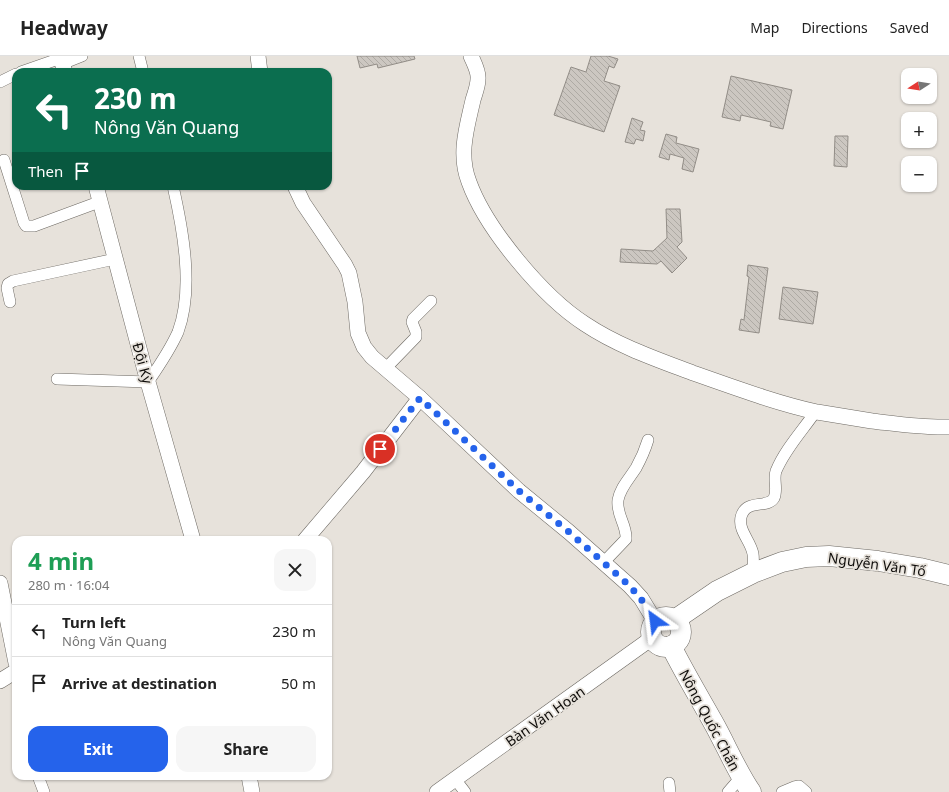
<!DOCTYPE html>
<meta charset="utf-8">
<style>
:root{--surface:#fff;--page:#f6f6f6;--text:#222;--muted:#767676;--line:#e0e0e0;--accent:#2563eb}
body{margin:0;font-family:"Noto Sans",sans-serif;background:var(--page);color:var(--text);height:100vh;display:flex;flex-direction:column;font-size:15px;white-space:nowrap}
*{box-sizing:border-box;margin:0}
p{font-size:13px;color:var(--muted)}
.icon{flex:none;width:22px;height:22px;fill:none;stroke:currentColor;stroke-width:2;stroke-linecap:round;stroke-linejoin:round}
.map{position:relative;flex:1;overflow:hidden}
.drawer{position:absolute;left:12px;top:480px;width:320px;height:244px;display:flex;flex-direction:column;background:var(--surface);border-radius:12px;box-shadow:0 1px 3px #0004}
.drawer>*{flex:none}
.banner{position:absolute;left:12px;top:12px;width:320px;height:122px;border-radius:12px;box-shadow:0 1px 3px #0004;background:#0b6e4f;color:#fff;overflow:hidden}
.needle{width:26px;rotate:258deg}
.fabs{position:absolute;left:901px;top:12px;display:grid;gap:8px}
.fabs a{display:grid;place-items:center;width:36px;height:36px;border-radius:8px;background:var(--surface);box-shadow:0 1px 3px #0004;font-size:20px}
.pin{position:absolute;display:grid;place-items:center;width:34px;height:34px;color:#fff;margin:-17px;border:2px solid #fff;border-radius:50%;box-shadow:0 1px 4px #0007}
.me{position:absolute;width:44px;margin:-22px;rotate:329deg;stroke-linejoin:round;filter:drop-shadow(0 0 3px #0008)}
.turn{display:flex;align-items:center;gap:14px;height:84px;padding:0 16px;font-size:18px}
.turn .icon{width:52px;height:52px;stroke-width:2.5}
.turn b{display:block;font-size:28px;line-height:34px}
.then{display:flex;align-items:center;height:38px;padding:0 16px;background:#0003;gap:8px;font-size:15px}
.round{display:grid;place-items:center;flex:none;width:42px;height:42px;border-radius:12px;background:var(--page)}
.summary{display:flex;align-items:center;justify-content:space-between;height:68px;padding:0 16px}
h1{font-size:24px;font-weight:700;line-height:30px;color:#1e9e55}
.primary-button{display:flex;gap:8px;margin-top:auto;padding:8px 16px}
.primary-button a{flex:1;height:46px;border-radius:12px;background:var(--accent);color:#fff;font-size:16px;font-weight:700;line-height:46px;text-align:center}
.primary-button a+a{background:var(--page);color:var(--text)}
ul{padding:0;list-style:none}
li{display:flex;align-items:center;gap:12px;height:52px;padding:0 16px;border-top:1px solid var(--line)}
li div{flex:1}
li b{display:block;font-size:15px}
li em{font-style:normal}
header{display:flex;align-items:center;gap:24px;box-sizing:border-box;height:56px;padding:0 20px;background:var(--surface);border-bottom:1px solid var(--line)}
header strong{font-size:19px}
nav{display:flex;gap:22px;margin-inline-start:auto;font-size:14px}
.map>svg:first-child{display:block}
.building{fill:url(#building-back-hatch);stroke:#928d87}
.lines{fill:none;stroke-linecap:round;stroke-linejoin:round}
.street-casing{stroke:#6d6963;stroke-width:12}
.secondary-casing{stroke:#6d6963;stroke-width:16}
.highway-casing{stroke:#6d6963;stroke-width:21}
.street{stroke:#fff;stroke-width:11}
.secondary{stroke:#fff;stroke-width:15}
.highway{stroke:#fff;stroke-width:20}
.route{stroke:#2563eb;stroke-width:7;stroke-dasharray:0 12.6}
.labels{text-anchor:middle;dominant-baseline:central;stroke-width:3.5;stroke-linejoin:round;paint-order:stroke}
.street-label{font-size:14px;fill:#0f0d0b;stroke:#e7e2db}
</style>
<header>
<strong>Headway</strong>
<nav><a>Map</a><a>Directions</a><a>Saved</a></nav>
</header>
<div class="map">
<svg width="949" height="736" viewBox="0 0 949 736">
<defs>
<pattern id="building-back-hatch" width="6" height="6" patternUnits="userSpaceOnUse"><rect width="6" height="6" fill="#ccc7c1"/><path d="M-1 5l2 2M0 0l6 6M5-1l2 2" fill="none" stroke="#aeaaa4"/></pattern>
</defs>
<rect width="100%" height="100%" fill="#e7e2db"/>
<g class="building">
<path d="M 357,0 L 414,0 L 415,3 L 378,12 L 377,8 L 360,12 Z"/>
<path d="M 591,0 L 608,0 L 618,3 L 614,12 L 609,10 L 604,25 L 620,30 L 604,76 L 554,59 L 571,11 L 586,16 Z"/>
<path d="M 731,20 L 792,34 L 783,73 L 770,70 L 771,66 L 741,59 L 740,65 L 722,61 Z"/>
<path d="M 632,62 L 643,66 L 640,74 L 645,75 L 643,85 L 636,83 L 634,88 L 625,86 Z"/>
<path d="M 666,78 L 677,81 L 676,87 L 699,93 L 693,116 L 682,113 L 684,102 L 670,98 L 669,104 L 659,101 Z"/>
<path d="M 835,80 L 848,80 L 847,111 L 834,110 Z"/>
<path d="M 666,153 L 680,153 L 682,186 L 677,191 L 687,202 L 672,217 L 661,205 L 657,208 L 620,206 L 621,193 L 653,195 L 667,182 Z"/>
<path d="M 748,209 L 768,212 L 759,277 L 739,274 L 741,263 L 744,264 L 749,221 L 747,220 Z"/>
<path d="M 783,231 L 818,236 L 813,268 L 779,263 Z"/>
</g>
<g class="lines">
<defs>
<g id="street">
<path d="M 139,0 L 143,16"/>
<path d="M 62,8 L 82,0"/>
<path d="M 21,16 L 61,2"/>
<path d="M 0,26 L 16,18"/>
<path d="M 4,104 L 24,167 L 26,170 L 34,170 L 99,146"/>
<path d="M 10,246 L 7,232 L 8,228 L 13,225 L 115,203"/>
<path d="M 385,313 L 416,281 L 416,276 L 412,266 L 413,263 L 431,245"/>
<path d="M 57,323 L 148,326 C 159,310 170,294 178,276 C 194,233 183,174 173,130"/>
<path d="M 604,506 L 626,483 C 627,469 616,459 618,444 C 620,432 629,423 636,412 C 641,403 645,394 648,384"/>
<path d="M 753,517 C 753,511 754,504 753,498 C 751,485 738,475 741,461 C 746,442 768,453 774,442 C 778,434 773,423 776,415 C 785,393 803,374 816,355"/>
<path d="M 38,720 L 44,736"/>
<path d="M 455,723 L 465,736"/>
<path d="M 669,727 L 670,736"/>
<path d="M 728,736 L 741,721"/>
<path d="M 782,736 L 794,731 L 799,730 L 806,736"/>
</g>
<g id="secondary">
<path d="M 60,0 L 65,16"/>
<path d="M 258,0 L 260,16"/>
<path d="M 471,0 C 474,7 479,16 478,23 C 478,30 475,37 473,44 C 467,71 458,98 469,126 C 486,173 543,241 585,268 C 618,290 656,303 693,317 C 733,331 776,347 817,356 C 835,359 854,362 872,365 C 898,368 923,372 949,371"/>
<path d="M 96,130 L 148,326 L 193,484"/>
<path d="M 295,130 L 303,147 L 345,209 L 349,217 L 355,246 L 358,277 L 364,291 L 372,301 L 420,342 L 519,435 L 569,476 L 630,530 L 641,542 L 655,565"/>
<path d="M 305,484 L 363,416 L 420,342"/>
<path d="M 0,527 L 16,607"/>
<path d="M 0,625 L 16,615"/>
<path d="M 249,720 L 252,736"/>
<path d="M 437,736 L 652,582"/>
</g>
<g id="highway">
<circle cx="666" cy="576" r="15"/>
<path d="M 676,563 L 717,535 L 753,517 L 782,506 L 806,501 L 829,500 L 878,505 L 920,512 L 949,519"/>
<path d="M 671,590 C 684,616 699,641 713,666 C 726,689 736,714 751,736"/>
</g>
</defs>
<use href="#street" class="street-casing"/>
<use href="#secondary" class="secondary-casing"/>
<use href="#highway" class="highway-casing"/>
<use href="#street" class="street"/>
<use href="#secondary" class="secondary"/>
<use href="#highway" class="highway"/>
</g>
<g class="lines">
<path class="route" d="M 380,393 L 420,342 L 519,435 L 569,476 L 630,530 L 649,553 L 655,565"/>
</g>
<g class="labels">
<g class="street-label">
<text transform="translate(143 307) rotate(75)">Đội Kỳ</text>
<text transform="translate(877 508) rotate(8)">Nguyễn Văn Tố</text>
<text transform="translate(545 660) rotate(-35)">Bàn Văn Hoan</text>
<text transform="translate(710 664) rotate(62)">Nông Quốc Chấn</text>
</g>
</g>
</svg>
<div class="fabs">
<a><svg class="needle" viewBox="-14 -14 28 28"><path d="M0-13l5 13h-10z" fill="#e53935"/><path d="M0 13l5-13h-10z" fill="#767676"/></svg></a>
<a>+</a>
<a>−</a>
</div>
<div class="pin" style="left:380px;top:393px;background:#d93025"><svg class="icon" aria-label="arrive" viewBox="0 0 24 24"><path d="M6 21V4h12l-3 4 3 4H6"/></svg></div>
<svg class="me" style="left:655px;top:565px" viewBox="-20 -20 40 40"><path d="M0-17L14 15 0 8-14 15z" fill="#2563eb" stroke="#fff" stroke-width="4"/></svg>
<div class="banner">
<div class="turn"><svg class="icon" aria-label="left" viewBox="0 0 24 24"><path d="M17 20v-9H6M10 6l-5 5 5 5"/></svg><div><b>230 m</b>Nông Văn Quang</div></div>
<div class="then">Then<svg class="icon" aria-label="arrive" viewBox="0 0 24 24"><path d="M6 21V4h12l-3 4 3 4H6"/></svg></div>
</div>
<section class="drawer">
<div class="summary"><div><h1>4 min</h1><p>280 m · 16:04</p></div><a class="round"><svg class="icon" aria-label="close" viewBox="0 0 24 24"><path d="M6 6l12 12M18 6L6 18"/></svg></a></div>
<ul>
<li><svg class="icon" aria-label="left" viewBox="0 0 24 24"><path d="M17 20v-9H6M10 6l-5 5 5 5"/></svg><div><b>Turn left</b><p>Nông Văn Quang</p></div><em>230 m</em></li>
<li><svg class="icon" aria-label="arrive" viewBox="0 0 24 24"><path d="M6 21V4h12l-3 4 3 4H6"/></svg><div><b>Arrive at destination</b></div><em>50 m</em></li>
</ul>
<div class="primary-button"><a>Exit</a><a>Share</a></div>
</section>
</div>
